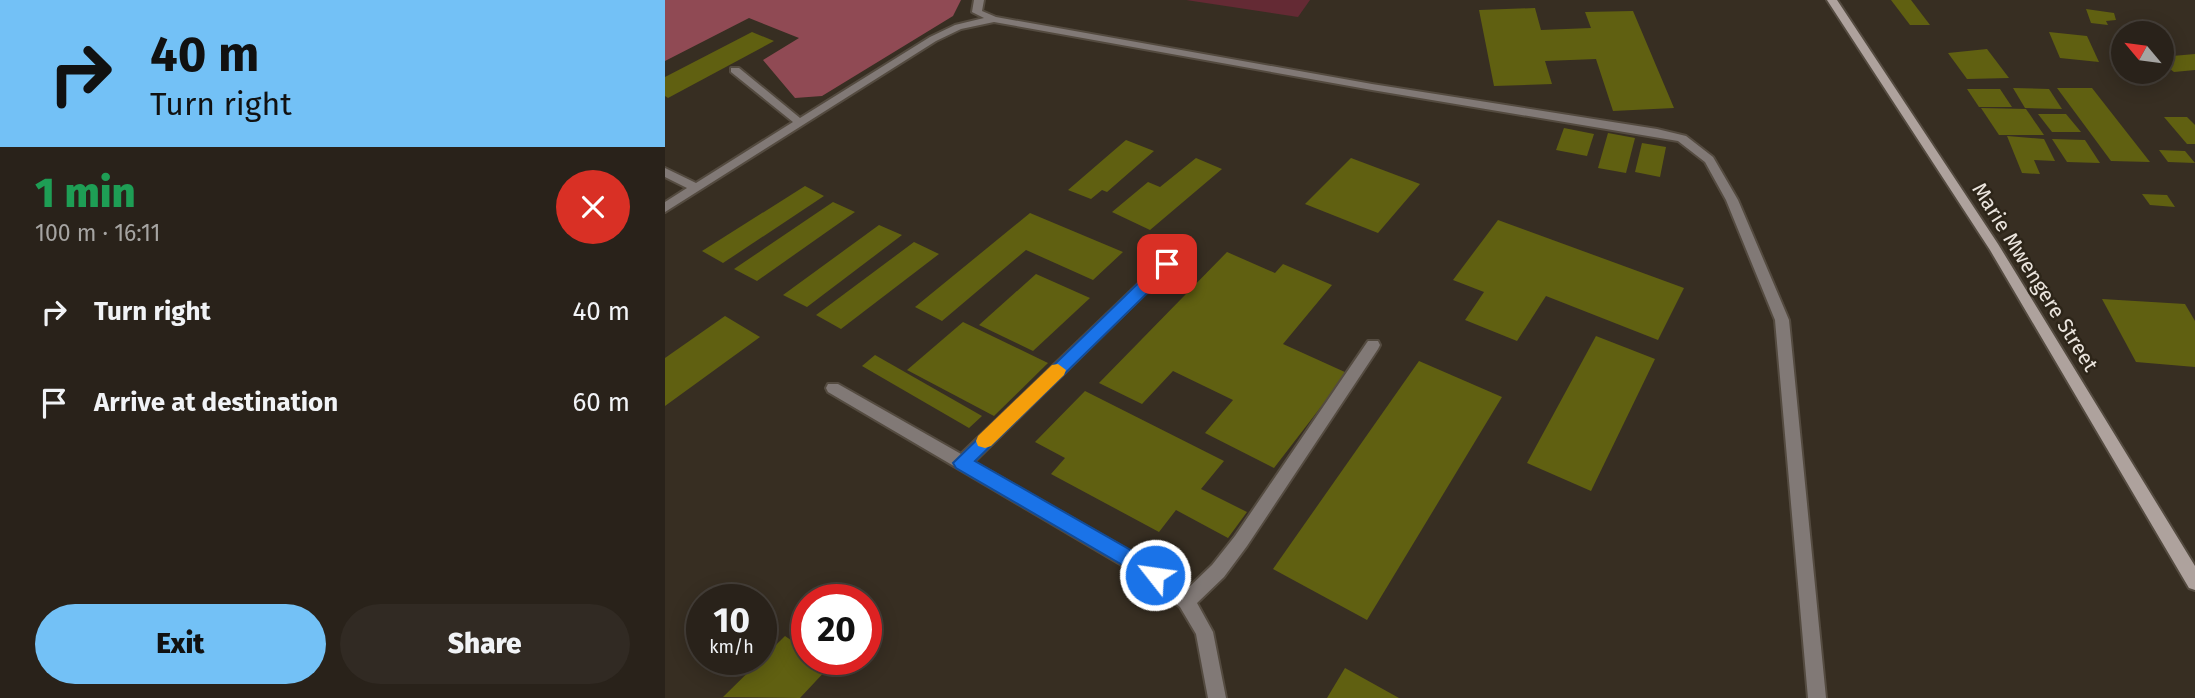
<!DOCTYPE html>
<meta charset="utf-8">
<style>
:root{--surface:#29221a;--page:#312a23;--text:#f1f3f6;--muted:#a5a4a2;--line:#453f39;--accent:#73c1f6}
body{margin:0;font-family:"Fira Sans",sans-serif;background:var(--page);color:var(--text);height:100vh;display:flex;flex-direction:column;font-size:26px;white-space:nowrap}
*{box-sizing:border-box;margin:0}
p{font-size:23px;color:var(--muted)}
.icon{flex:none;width:38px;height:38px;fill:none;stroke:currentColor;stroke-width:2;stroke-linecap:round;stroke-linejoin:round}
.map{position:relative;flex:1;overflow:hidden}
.drawer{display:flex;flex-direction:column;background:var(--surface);width:665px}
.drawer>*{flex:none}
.hud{background:#73c1f6;color:#111;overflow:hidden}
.needle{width:46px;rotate:299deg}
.controls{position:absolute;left:1446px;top:21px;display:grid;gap:14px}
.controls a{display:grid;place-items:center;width:63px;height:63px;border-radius:50%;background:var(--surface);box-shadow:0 4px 18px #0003,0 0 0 2px var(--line);font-size:35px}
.speed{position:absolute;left:21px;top:584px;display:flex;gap:14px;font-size:35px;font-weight:700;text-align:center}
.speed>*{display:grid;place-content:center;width:91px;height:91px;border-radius:50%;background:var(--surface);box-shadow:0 4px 18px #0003,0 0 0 2px var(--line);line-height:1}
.speed small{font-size:18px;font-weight:400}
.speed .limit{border:10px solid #d22;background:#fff;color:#111}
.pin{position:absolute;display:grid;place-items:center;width:60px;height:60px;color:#fff;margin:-30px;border-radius:14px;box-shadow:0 4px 10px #0006}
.me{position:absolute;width:77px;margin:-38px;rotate:300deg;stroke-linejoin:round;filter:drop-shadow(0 0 5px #0008)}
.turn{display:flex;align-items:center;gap:24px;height:147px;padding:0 35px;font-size:32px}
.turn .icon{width:91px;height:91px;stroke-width:2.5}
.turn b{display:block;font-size:49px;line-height:60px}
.round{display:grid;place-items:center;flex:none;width:74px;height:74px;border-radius:37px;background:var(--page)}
.summary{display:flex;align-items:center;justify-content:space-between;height:119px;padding:0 35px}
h1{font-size:42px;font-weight:800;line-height:52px;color:#1e9e55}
.button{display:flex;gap:14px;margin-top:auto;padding:14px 35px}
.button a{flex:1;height:80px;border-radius:42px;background:var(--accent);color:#111;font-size:28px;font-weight:800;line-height:80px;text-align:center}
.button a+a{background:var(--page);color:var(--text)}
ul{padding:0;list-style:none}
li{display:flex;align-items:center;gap:21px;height:91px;padding:0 35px}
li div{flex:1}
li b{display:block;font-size:26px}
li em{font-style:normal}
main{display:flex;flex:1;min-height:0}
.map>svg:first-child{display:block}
.green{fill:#642a34}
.forest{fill:#904a54}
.building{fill:#606011}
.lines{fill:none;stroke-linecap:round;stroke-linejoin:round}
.service-casing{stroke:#544b40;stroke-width:4}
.secondary-casing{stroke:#544b40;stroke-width:4}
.service{fill:#817976;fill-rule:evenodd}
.secondary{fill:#aea29d;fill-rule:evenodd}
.route{fill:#1a73e8;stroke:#114b97;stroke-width:2}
.slow{fill:#f59e0b}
.labels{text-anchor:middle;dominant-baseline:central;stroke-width:5;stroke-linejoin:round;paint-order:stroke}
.street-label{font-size:21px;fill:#ebe5de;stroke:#2d2519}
</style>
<main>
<section class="drawer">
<div class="hud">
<div class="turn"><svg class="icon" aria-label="right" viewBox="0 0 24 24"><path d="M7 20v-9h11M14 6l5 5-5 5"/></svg><div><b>40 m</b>Turn right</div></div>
</div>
<div class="summary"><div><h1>1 min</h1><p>100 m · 16:11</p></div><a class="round" style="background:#d93025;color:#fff"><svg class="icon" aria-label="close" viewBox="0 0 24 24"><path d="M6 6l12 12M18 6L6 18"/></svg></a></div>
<ul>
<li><svg class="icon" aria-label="right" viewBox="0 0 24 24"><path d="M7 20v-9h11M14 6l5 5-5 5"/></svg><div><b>Turn right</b></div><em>40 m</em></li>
<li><svg class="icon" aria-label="arrive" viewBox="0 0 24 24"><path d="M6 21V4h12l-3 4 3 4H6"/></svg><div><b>Arrive at destination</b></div><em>60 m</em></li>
</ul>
<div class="button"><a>Exit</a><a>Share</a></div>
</section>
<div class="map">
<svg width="1530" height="698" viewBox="0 0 1530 698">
<rect width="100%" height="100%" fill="#372e22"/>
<path class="green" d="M 521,0 L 645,0 L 633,17 Z"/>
<path class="forest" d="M 0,0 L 296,0 L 288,16 L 157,96 L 130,98 L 98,60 L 134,38 L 84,18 L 0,61 Z"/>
<g class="building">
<path d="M 1226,0 L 1246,0 L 1265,25 L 1245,25 Z"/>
<path d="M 870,8 L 876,30 L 926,28 L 920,12 L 968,11 L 1009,108 L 948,111 L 931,59 L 880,61 L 887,84 L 829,86 L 814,10 Z"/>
<path d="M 1421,9 L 1449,13 L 1451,20 L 1441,21 L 1443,25 L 1426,23 Z"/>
<path d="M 87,32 L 109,41 L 3,98 L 0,96 L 0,77 Z"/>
<path d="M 1384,32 L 1422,36 L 1434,62 L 1395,58 Z"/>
<path d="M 1322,49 L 1344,78 L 1302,79 L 1283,53 Z"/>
<path d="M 1530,54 L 1530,70 L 1509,72 L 1496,62 L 1496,57 Z"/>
<path d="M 1348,88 L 1384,89 L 1397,109 L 1360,108 Z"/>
<path d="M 1392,88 L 1427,88 L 1485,162 L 1446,161 Z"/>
<path d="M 1302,89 L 1335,89 L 1347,107 L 1314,107 Z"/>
<path d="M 1316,108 L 1361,109 L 1379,135 L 1334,135 Z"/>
<path d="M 1373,114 L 1401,114 L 1416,132 L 1387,132 Z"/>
<path d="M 1499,117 L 1522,117 L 1530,125 L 1530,144 L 1522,144 Z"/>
<path d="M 899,128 L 929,134 L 922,156 L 891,150 Z"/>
<path d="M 943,133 L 970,138 L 961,173 L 933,168 Z"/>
<path d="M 1342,136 L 1379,139 L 1390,161 L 1369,160 L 1375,174 L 1357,173 Z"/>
<path d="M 1387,139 L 1420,140 L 1435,163 L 1402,162 Z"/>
<path d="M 461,140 L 489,151 L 442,192 L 437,190 L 426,199 L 403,190 Z"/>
<path d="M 977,143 L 1001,147 L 995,177 L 970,172 Z"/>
<path d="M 1494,150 L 1520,151 L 1530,163 L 1503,162 Z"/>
<path d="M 531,158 L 557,169 L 485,230 L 447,212 L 483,182 L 495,187 Z"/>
<path d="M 686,158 L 755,184 L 713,233 L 640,204 Z"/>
<path d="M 140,186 L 159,196 L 58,263 L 37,251 Z"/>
<path d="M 1477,194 L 1502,195 L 1510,207 L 1485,205 Z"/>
<path d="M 168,202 L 190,212 L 92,281 L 69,269 Z"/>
<path d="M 365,213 L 458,252 L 428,280 L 361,250 L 277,321 L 250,307 Z"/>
<path d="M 833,220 L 1019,288 L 993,340 L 881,296 L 852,341 L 800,320 L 819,292 L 788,280 Z"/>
<path d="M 214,225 L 237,235 L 142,307 L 118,295 Z"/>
<path d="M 249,242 L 274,254 L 176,329 L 151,315 Z"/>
<path d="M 562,252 L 610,273 L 618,264 L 667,285 L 618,344 L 682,373 L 609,468 L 540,433 L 568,400 L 508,371 L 477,404 L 434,383 Z"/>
<path d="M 371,274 L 425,298 L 368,351 L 314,325 Z"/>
<path d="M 1437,299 L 1520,304 L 1530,321 L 1530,367 L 1471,362 Z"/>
<path d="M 60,316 L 95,337 L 0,406 L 0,358 Z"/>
<path d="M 298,322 L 383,363 L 329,416 L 242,370 Z"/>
<path d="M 931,336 L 990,359 L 926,491 L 862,463 Z"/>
<path d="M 210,355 L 317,416 L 304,428 L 197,366 Z"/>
<path d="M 754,361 L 837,397 L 702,620 L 608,569 Z"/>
<path d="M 420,391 L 559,461 L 536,489 L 582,512 L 563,538 L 511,510 L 494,532 L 386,474 L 400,458 L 370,442 Z"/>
<path d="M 120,636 L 142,651 L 142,660 L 154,660 L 164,667 L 135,698 L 58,697 Z"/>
<path d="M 680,668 L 734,698 L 662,698 Z"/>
</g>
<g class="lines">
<defs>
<g id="service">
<path d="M 309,0 L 319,0 L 317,11 L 331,17 L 707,84 L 992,129 L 1021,136 L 1048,157 L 1073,200 L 1124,320 L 1161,698 L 1143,698 L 1110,320 L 1061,200 L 1040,162 L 1013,141 L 707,90 L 329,22 L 296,29 L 271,41 L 0,212 L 0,202 L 22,188 L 0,177 L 0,168 L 31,183 L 128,122 L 66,72 L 66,68 L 74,68 L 135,118 L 265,37 L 290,25 L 319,18 L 307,12 Z"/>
<path d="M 502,259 L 508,264 L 507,267 L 309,462 L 496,569 L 521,590 L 547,565 L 570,536 L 703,341 L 713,341 L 715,345 L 713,349 L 582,546 L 559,577 L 532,603 L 548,632 L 561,698 L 543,698 L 531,634 L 515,607 L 484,581 L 163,392 L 161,388 L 163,384 L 173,384 L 296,454 L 497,261 Z"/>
</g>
<path id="secondary" d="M 1162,0 L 1172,0 L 1333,244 L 1530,566 L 1530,590 L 1524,588 L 1325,250 Z"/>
</defs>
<use href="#service" class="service-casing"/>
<use href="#secondary" class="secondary-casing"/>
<use href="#service" class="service"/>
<use href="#secondary" class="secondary"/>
</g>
<path class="route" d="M 502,259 L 508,260 L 510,264 L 508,268 L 310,461 L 497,568 L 500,575 L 497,581 L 490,584 L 291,468 L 288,463 L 497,260 Z"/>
<path class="slow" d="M 393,364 L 401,370 L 399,375 L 326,446 L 320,448 L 313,446 L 311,441 L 313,436 L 387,365 Z"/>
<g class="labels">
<g class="street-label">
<text transform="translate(1370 277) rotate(58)">Marie Mwengere Street</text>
</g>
</g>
</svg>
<div class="controls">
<a><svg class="needle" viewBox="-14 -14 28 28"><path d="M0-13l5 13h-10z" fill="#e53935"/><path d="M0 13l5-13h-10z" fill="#a5a4a2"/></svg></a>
</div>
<div class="speed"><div>10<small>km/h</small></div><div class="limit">20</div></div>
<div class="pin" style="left:502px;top:264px;background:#d93025"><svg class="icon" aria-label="arrive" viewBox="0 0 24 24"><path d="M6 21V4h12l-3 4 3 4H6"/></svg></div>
<svg class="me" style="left:490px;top:575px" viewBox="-20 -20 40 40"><circle r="17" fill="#1a73e8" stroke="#fff" stroke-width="3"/><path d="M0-11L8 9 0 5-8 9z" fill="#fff"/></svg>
</div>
</main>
